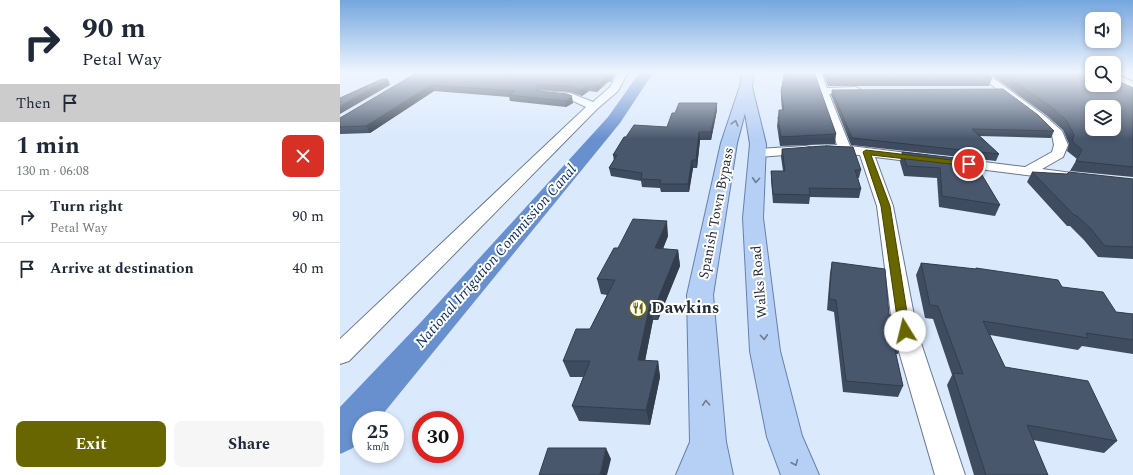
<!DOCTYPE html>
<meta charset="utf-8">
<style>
:root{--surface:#fff;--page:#f6f6f7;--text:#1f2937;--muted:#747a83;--line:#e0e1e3;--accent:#676600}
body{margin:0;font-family:Spectral,serif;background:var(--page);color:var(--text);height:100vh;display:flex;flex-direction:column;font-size:15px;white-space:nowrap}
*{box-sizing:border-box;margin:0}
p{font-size:13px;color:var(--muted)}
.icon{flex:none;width:22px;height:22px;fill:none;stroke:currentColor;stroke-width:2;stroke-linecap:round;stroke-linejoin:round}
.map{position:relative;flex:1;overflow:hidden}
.details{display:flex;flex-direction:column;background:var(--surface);width:340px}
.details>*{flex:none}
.hud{background:#fff;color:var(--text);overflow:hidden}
.buttons{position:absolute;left:745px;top:12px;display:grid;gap:8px}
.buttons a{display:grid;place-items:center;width:36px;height:36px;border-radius:8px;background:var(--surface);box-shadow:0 2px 6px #0003;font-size:20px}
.speed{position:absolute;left:12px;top:411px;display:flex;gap:8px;font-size:20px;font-weight:700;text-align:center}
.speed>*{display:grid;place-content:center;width:52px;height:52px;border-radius:50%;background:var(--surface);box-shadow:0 2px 6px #0003;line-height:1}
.speed small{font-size:10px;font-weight:400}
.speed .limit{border:6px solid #d22;background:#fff;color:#111}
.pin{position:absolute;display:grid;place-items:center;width:34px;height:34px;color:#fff;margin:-17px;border:2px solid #fff;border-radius:50%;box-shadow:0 1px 4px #0007}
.me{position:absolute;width:44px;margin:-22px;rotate:351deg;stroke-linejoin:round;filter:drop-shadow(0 0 3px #0008)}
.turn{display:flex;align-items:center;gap:14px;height:84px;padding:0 16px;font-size:18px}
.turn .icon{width:52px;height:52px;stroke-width:2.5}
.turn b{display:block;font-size:28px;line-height:34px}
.then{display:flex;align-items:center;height:38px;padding:0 16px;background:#0003;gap:8px;font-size:15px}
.round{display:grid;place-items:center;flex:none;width:42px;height:42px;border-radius:8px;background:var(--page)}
.summary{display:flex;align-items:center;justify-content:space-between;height:68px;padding:0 16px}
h1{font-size:24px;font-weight:700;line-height:30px}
.primary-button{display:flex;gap:8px;margin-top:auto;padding:8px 16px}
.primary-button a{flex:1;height:46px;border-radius:8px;background:var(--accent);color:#fff;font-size:16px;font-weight:700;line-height:46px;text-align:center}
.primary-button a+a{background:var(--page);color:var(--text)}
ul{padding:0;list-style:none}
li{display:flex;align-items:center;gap:12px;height:52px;padding:0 16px;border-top:1px solid var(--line)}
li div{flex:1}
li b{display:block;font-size:15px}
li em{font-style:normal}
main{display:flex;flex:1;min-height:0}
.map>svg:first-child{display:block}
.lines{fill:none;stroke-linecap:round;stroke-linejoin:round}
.canal{fill:#6890ce;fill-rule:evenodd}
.minor-casing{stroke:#69788f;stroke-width:2}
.primary-casing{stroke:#6481ad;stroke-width:2}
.minor{fill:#fff;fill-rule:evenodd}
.primary{fill:#b6cff5;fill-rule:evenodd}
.wall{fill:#3f4b5e}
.shaded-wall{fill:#333d4c}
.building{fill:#49576d;stroke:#333d4c;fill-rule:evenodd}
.oneway{stroke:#6d7d94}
.route{fill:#676600;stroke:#434200}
.labels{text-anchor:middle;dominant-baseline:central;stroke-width:4;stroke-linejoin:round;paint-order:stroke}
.street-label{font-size:14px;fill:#242b34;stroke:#fff}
.water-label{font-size:15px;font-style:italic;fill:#093067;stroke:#fff}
.near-poi-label{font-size:17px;font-weight:bold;fill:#242b34;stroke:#fff;text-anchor:start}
</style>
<main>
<section class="details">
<div class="hud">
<div class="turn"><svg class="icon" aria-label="right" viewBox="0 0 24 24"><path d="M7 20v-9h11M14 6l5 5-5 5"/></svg><div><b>90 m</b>Petal Way</div></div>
<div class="then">Then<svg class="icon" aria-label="arrive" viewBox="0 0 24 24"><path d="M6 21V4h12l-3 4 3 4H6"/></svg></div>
</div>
<div class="summary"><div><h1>1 min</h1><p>130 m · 06:08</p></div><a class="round" style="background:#d93025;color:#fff"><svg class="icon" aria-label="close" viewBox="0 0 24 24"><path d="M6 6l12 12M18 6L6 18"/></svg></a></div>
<ul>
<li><svg class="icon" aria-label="right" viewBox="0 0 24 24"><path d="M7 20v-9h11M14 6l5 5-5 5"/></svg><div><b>Turn right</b><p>Petal Way</p></div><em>90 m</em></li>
<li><svg class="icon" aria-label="arrive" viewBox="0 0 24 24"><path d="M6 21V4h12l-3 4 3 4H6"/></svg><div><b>Arrive at destination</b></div><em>40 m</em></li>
</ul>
<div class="primary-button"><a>Exit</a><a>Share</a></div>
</section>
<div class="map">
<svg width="793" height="475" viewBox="0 0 793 475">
<rect width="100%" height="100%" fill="#dbe9fd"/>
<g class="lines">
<path class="canal" d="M 300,72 L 312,72 L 311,76 L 280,123 L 38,420 L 21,420 C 21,443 22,445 0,454 L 0,407 L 81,322 L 268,117 Z"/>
<defs>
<g id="minor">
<path d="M 279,72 L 288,72 L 278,91 L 257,109 L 9,361 L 0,364 L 0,339 L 246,107 L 229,99 L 201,95 L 200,93 L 201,91 L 230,93 L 253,102 L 270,87 Z"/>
<path d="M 472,72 L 481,72 L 487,88 L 516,87 L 521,90 L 516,93 L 489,94 L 510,146 L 584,155 L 589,156 L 591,159 L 589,162 L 584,163 L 535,157 L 553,206 L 577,331 L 625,475 L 595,475 L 553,331 L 537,206 L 520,155 L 491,153 L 486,152 L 484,149 L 486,146 L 497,145 Z"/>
<path d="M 635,72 L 645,72 L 705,116 L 722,131 L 728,145 L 723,157 L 702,169 L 732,173 L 734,176 L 732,179 L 727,180 L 607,165 L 605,162 L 607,159 L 612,158 L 685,167 L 712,152 L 714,145 L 712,135 L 697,120 Z"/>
<path d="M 774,73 L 793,82 L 793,89 L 774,80 Z"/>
<path d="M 465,146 L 470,147 L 472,150 L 470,153 L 418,157 L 413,156 L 411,153 L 413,150 L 418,149 Z"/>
</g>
<path id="primary" d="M 402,72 L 414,72 L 412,87 L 426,144 L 423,218 L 440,351 L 462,436 L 479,475 L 441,475 L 427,437 L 410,351 L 403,218 L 410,144 L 405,113 L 397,143 L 373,295 L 386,442 L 393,475 L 336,475 L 350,442 L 347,295 L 381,143 L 400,86 Z"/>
</defs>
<use href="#minor" class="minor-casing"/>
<use href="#primary" class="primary-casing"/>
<use href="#minor" class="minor"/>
<use href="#primary" class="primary"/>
</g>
<g class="wall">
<path d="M 78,72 L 276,72 L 271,82 L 268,82 L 257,92 L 249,91 L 242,96 L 230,92 L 199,90 L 233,103 L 226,107 L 170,101 L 169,97 L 94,91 L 30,133 L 0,134 L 0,118 Z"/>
<path d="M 482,72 L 645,72 L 652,78 L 649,86 L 488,86 Z"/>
<path d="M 647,72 L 752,72 L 793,88 L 793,177 L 730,171 L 737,159 L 727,151 L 729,144 L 723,130 L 706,115 Z"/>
<path d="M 492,90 L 714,131 L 711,138 L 639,136 L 659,154 L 656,161 L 511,145 L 491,95 Z"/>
<path d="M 441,91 L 496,134 L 495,144 L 440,146 L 437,126 L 439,110 L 442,110 L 441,99 Z"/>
<path d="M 377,103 L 377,110 L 371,140 L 360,140 L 357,168 L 353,168 L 349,192 L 321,192 L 320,188 L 302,187 L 301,181 L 271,176 L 269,168 L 274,161 L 273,155 L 286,137 L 327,127 L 335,113 Z"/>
<path d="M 442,149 L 521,170 L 519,178 L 518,178 L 521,189 L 519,198 L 470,197 L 469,204 L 433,203 L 431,180 L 431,171 L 443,171 L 441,157 Z"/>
<path d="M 562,152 L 633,160 L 660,205 L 655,216 L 599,207 L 597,178 L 564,176 L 560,162 Z"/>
<path d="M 692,172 L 793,179 L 793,259 L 758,257 L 744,240 L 730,226 L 727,226 L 687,182 Z"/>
<path d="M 328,236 L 323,249 L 338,250 L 340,266 L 318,320 L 313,320 L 305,361 L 318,361 L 320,377 L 310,425 L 239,421 L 232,406 L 243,377 L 230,377 L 223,361 L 250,329 L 267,295 L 261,294 L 257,279 L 278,248 Z"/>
<path d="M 492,262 L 549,315 L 562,342 L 558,354 L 556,354 L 563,386 L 558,397 L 503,392 L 494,312 L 487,310 L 490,273 Z"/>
<path d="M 581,263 L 635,269 L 636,268 L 722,287 L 776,312 L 793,314 L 793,354 L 742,346 L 738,350 L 650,335 L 665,367 L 777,441 L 764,453 L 693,440 L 708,475 L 634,475 L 607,385 L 612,375 L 593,319 L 585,318 L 576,275 Z"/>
</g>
<g class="shaded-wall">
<path d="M 273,72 L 276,72 L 271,82 L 270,77 Z"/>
<path d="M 267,77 L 268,82 L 257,92 L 256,86 Z"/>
<path d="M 48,79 L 50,85 L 0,114 L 0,106 Z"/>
<path d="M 91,85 L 94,91 L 30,133 L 26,126 Z"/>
<path d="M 248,86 L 249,91 L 242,96 L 241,90 Z"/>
<path d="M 232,96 L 233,103 L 226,107 L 225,101 Z"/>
<path d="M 377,103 L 377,110 L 371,140 L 371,132 Z"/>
<path d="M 359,132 L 360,140 L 357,168 L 356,160 Z"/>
<path d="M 352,160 L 353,168 L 349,192 L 348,184 Z"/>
<path d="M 327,221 L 328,236 L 317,263 L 315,248 Z"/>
<path d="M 338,250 L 340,266 L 318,320 L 316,304 Z"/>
<path d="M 310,304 L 313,320 L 302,376 L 298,360 Z"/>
<path d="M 318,361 L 320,377 L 310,425 L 306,410 Z"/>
<path d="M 266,448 L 271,459 L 267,475 L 260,475 Z"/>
</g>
<g class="building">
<path d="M 78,72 L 273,72 L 270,77 L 267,77 L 256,86 L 248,86 L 241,90 L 229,86 L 197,85 L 196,88 L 198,91 L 227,94 L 232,96 L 225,101 L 168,95 L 175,91 L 91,85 L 26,126 L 0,127 L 0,118 Z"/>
<path d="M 445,72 L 474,72 L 496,134 L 441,137 L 438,117 L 439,117 L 439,110 L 444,110 L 441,91 Z"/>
<path d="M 486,72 L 645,72 L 652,78 L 489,79 Z"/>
<path d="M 660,72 L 752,72 L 752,85 L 774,85 L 774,79 L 793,88 L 793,167 L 736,161 L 742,150 L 732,141 L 734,135 L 727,121 L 710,106 ZM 752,107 L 774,107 L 774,129 L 752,129 Z"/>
<path d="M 42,79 L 48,79 L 0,106 L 0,98 Z"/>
<path d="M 663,89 L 698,115 L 714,131 L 632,129 L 659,154 L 512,138 L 492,90 Z"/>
<path d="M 339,103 L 377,103 L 371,132 L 359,132 L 356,160 L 352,160 L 348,184 L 320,184 L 321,180 L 301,179 L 302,173 L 269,168 L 277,155 L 273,155 L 284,137 L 286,137 L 294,125 L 327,127 L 332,113 L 335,113 Z"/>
<path d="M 483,146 L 513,147 L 521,170 L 515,170 L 521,189 L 469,188 L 470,195 L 433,194 L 431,171 L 445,171 L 442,149 Z"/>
<path d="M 562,152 L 633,160 L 660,205 L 602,196 L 600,168 L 567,166 Z"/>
<path d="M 692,172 L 727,174 L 729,172 L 793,179 L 793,247 L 765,246 L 751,229 L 737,216 L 734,215 Z"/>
<path d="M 293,219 L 327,221 L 315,248 L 338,250 L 316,304 L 310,304 L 298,360 L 318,361 L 306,410 L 232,406 L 250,361 L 223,361 L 236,329 L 250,329 L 275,280 L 257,279 L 274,248 L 278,248 Z"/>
<path d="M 492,262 L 545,269 L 549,315 L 555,316 L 562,342 L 553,341 L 563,386 L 506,381 L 496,300 L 489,299 Z"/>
<path d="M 581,263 L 636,269 L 636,268 L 718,280 L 722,287 L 763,292 L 776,312 L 793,314 L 793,340 L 746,333 L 748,338 L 643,321 L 665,367 L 748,381 L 777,441 L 687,425 L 708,475 L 646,475 L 613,373 L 623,374 L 598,306 L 590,305 Z"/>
<path d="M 208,448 L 266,448 L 260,475 L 199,475 Z"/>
</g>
<defs><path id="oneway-chevron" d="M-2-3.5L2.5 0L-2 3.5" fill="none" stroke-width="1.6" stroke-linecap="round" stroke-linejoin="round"/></defs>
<g class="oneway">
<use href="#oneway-chevron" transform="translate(395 123) rotate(-73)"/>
<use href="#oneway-chevron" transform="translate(416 180) rotate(94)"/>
<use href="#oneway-chevron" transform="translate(424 337) rotate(86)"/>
<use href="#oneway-chevron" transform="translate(366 403) rotate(-93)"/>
<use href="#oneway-chevron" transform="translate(455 463) rotate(67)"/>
</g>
<linearGradient id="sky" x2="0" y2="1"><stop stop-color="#75a6de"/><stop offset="0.52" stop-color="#eff5fe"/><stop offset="1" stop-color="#eff5fe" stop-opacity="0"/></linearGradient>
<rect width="793" height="139" fill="url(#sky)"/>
<path class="route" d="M 526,150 L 629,162 L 633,164 L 629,166 L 531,155 L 550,206 L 570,331 L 569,334 L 565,335 L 560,334 L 559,331 L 541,206 L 523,152 Z"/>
<defs>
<symbol id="restaurant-ring" viewBox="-11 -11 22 22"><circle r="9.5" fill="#fff" stroke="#676600" stroke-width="1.5"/><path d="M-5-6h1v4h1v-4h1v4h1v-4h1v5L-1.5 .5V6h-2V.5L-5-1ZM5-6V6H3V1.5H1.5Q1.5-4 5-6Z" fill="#676600"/></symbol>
</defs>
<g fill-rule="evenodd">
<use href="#restaurant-ring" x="288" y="298" width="20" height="20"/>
</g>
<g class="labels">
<g class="street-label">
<text transform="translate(376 213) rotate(-79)">Spanish Town Bypass</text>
<text transform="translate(419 282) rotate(-95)">Walks Road</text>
</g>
<g class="water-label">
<text transform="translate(156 256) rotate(-49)">National Irrigation Commission Canal</text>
</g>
<g class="near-poi-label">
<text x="311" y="308">Dawkins</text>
</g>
</g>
</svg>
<div class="buttons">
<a><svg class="icon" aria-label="sound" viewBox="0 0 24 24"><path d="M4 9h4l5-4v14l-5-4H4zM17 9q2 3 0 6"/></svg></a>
<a><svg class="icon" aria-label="search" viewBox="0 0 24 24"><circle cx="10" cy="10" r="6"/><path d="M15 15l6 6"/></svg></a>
<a><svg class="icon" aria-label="layers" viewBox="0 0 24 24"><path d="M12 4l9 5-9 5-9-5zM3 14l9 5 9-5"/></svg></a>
</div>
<div class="speed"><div>25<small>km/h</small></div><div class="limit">30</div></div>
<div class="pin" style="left:629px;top:164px;background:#d93025"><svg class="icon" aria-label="arrive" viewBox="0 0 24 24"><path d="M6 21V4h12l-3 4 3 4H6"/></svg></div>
<svg class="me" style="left:565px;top:331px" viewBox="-20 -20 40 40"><circle r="19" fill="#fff"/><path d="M0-13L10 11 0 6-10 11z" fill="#676600"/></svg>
</div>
</main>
